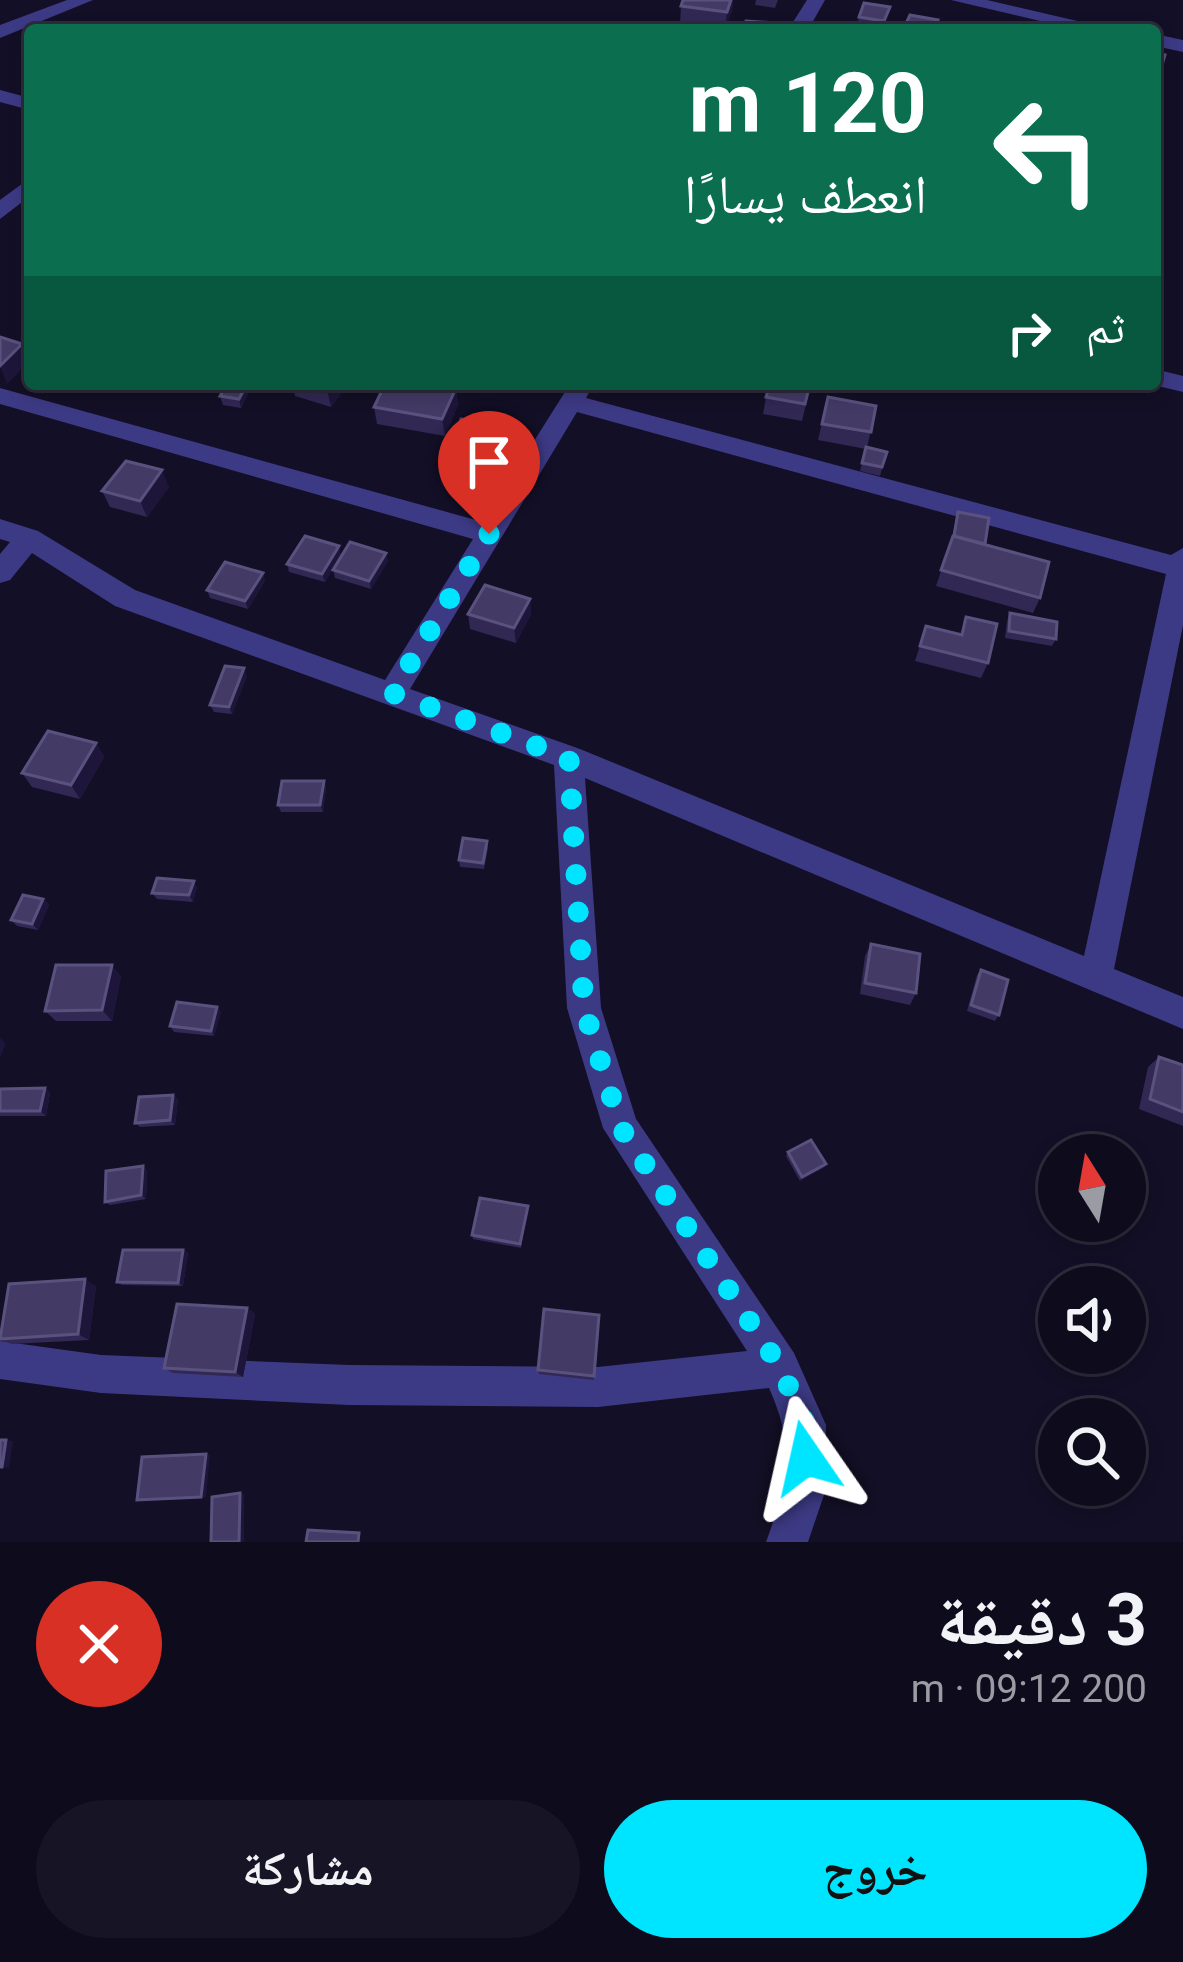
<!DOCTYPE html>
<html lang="ar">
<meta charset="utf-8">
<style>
:root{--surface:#0e0b1c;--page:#171425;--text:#f1f3f6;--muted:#9b9ba3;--line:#2e2b3b;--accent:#00e5ff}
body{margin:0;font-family:Roboto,"Noto Naskh Arabic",sans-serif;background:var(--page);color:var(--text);direction:rtl;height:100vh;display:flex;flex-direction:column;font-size:45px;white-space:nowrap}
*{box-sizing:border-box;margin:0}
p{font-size:39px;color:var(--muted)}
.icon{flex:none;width:66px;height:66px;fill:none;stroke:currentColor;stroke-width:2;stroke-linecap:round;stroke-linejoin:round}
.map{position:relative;height:1542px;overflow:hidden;direction:ltr}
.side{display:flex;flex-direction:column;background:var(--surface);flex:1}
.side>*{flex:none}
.hud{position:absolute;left:24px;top:24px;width:1137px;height:366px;border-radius:12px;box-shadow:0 6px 18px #0003,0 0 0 3px var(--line);direction:rtl;background:#0b6e4f;color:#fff;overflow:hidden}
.needle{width:78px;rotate:349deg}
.tools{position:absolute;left:1038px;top:1134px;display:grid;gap:24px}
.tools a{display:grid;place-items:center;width:108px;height:108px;border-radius:50%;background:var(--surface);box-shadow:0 6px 18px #0003,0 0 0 3px var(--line);font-size:60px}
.pin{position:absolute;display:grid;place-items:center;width:102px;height:102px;color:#fff;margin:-123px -51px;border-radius:50% 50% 50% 0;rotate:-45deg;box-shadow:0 0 12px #0007}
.pin .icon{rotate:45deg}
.me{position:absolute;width:132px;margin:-66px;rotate:349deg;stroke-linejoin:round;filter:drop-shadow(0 0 9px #0008)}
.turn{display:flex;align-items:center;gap:42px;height:252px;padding:0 36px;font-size:54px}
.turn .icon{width:156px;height:156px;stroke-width:2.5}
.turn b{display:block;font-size:84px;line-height:102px}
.then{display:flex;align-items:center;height:114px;padding:0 36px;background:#0003;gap:24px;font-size:45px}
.round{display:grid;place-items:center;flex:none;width:126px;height:126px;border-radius:63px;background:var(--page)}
.summary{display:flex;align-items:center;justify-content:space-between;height:204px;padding:0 36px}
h1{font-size:72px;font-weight:700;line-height:90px}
.primary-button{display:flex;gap:24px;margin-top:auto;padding:24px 36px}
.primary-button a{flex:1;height:138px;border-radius:72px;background:var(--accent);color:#111;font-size:48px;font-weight:700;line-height:138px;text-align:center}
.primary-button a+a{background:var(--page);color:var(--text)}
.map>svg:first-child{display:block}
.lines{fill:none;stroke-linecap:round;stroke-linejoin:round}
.minor{fill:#3d3a85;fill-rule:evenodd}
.wall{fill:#312854}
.shaded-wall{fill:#1d163a}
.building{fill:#433a66;stroke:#5a527e;stroke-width:3}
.route{stroke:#00e5ff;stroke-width:21;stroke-dasharray:0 37.8}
</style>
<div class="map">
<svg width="1183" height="1542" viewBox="0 0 1183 1542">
<rect width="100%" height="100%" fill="#130f26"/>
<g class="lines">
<g class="minor">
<path d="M 67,0 L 93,0 L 0,38 L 0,25 Z"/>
<path d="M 807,0 L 825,0 L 808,30 L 788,30 Z"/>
<path d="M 951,0 L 987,0 L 1116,30 L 1078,30 Z"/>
<path d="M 1155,34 L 1183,40 L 1183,52 L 1155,46 Z"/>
<path d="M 0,90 L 30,98 L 30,110 L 0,102 Z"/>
<path d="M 30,178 L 30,196 L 0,219 L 0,200 Z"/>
<path d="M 1155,369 L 1183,376 L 1183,392 L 1150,384 L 1155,384 Z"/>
<path d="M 570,384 L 588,384 L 591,389 L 586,398 L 1171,555 L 1183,548 L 1183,625 L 1114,969 L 1183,997 L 1183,1029 L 585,778 L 601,1008 L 636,1119 L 794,1353 L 826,1425 L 825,1492 L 808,1542 L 766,1542 C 788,1482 796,1448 769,1388 L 598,1407 L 349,1405 L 101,1393 L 0,1379 L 0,1341 L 101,1355 L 349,1365 L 598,1367 L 747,1351 L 603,1128 L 567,1008 L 554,765 L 115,606 L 32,553 L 10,580 L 0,583 L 0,554 L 10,542 L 0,539 L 0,519 L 38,531 L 135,590 L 385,680 L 473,539 L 0,404 L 0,388 L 483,522 ZM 577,412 L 1166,574 L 1084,956 L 580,749 L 410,689 Z"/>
</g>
</g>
<g class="wall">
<path d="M 683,0 L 733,0 L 732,11 L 725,29 L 680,23 L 681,6 Z"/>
<path d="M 756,0 L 778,0 L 775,8 L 755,5 Z"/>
<path d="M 890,7 L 883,30 L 857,26 L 859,17 Z"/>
<path d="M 292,384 L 347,384 L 331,407 L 295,396 Z"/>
<path d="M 354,384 L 378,384 L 375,389 Z"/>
<path d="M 811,384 L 802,421 L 763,414 L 766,397 Z"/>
<path d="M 246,386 L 248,394 L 241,408 L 223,405 L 220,396 Z"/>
<path d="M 456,388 L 458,405 L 445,436 L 377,424 L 374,407 Z"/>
<path d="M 828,397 L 876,406 L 867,448 L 887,452 L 880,476 L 860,471 L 866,449 L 818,440 Z"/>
<path d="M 496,424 L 497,432 L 490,450 L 456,444 L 455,436 Z"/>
<path d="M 169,487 L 147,517 L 110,507 L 102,491 Z"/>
<path d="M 958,512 L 985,544 L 1040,598 L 1033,613 L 936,586 L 952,538 Z"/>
<path d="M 341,554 L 325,582 L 289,572 L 287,564 Z"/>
<path d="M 388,561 L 371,589 L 335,578 L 333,570 Z"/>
<path d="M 265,581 L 248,609 L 210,598 L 207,590 Z"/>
<path d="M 530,599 L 531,614 L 516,643 L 470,629 L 468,614 Z"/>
<path d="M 1010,613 L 1056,639 L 1052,646 L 1005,638 L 1007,621 Z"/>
<path d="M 966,617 L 988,663 L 981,678 L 915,661 L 926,626 L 960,635 Z"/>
<path d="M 247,676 L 232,714 L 214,712 L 210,705 Z"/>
<path d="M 96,743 L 104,757 L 80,799 L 32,787 L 22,773 Z"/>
<path d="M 324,781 L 326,788 L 323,812 L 281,812 L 278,805 Z"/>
<path d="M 487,841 L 488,848 L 484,869 L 460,867 L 459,860 Z"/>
<path d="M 197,887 L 193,902 L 157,899 L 152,893 Z"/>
<path d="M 43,899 L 49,905 L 38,930 L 17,926 L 11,920 Z"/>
<path d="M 871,944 L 916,993 L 910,1005 L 860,994 L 865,956 Z"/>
<path d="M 981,970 L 999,1015 L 995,1021 L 967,1011 L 977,975 Z"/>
<path d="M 121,976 L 112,1021 L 56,1021 L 45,1011 Z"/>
<path d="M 217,1007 L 221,1012 L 214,1036 L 174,1032 L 170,1026 Z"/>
<path d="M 1159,1057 L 1183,1065 L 1183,1126 L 1139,1109 L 1148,1067 Z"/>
<path d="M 45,1088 L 50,1093 L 46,1116 L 0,1116 L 0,1089 Z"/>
<path d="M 173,1095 L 178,1099 L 175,1125 L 140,1127 L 135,1123 Z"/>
<path d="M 788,1152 L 826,1164 L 823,1168 L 800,1181 L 786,1156 Z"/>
<path d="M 147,1170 L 146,1199 L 110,1205 L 105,1202 Z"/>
<path d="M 528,1206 L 521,1248 L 473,1239 L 472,1235 Z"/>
<path d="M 183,1250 L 188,1253 L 183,1286 L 122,1285 L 117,1282 Z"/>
<path d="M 96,1286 L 89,1340 L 12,1344 L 0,1340 Z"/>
<path d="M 247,1308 L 255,1314 L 243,1377 L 173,1373 L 164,1368 Z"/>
<path d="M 599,1315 L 594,1380 L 539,1374 L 538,1370 Z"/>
</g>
<g class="shaded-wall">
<path d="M 731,0 L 733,0 L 732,11 L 725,29 L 727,12 Z"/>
<path d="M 22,344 L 30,361 L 7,384 L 0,366 Z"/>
<path d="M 331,384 L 347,384 L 331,407 L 327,390 Z"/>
<path d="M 246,386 L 248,394 L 241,408 L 239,399 Z"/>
<path d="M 456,388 L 458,405 L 445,436 L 442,419 Z"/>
<path d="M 496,424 L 497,432 L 490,450 L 489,441 Z"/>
<path d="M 162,470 L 169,487 L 147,517 L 140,501 Z"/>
<path d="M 339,546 L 341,554 L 325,582 L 322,574 Z"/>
<path d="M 386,553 L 388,561 L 371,589 L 369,581 Z"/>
<path d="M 263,573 L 265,581 L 248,609 L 245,601 Z"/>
<path d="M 530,599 L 531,614 L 516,643 L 514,628 Z"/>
<path d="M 244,668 L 247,676 L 232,714 L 229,707 Z"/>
<path d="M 96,743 L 104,757 L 80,799 L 71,785 Z"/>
<path d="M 324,781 L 326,788 L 323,812 L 320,805 Z"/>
<path d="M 194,881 L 197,887 L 193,902 L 189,895 Z"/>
<path d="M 43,899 L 49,905 L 38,930 L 32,924 Z"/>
<path d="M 112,965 L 121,976 L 112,1021 L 102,1010 Z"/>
<path d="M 217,1007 L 221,1012 L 214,1036 L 211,1031 Z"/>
<path d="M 0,1038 L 6,1043 L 0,1058 Z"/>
<path d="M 45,1088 L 50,1093 L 46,1116 L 40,1111 Z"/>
<path d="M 173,1095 L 178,1099 L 175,1125 L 170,1120 Z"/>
<path d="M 826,1164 L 823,1168 L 800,1181 L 802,1177 Z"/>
<path d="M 143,1166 L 147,1170 L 146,1199 L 141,1195 Z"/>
<path d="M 183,1250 L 188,1253 L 183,1286 L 178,1283 Z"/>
<path d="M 85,1279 L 96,1286 L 89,1340 L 78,1334 Z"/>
<path d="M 247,1308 L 255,1314 L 243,1377 L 235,1372 Z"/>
<path d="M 6,1440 L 13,1441 L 9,1468 L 2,1467 Z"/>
<path d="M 206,1454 L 210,1455 L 206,1498 L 201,1497 Z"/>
<path d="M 240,1493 L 244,1494 L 244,1542 L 239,1542 Z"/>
</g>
<g class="building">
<path d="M 683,0 L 731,0 L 727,12 L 681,6 Z"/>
<path d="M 864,3 L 890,7 L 884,21 L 859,17 Z"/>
<path d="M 910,15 L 938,20 L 934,30 L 904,28 Z"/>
<path d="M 746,21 L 775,23 L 774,30 L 744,30 Z"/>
<path d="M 1155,53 L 1165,55 L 1160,72 L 1155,71 Z"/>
<path d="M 0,337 L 22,344 L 0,366 Z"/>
<path d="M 227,384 L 246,386 L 239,399 L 220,396 Z"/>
<path d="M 307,384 L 331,384 L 327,390 Z"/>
<path d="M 385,384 L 434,384 L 456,388 L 442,419 L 374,407 Z"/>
<path d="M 770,384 L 810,384 L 805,404 L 766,397 Z"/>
<path d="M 828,397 L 876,406 L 871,432 L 822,424 Z"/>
<path d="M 461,419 L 496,424 L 489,441 L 455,436 Z"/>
<path d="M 866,447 L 887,452 L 882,467 L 862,463 Z"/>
<path d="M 126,461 L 162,470 L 140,501 L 102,491 Z"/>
<path d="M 958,512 L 989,518 L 985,544 L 954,536 Z"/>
<path d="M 305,536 L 339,546 L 322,574 L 287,564 Z"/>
<path d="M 953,536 L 1049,562 L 1040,598 L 941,570 Z"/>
<path d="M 350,542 L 386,553 L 369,581 L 333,570 Z"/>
<path d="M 225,562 L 263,573 L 245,601 L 207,590 Z"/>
<path d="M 485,585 L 530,599 L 514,628 L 468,614 Z"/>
<path d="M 1010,613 L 1057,622 L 1056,639 L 1009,631 Z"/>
<path d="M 966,617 L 997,624 L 988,663 L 920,646 L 926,626 L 962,635 Z"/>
<path d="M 225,666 L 244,668 L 229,707 L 210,705 Z"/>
<path d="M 48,731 L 96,743 L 71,785 L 22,773 Z"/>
<path d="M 282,781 L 324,781 L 320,805 L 278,805 Z"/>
<path d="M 463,838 L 487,841 L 483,863 L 459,860 Z"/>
<path d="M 157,878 L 194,881 L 189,895 L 152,893 Z"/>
<path d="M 23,895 L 43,899 L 32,924 L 11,920 Z"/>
<path d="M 871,944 L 920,954 L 916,993 L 865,983 Z"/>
<path d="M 56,965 L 112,965 L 102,1010 L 45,1011 Z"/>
<path d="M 981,970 L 1008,980 L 999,1015 L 971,1005 Z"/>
<path d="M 177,1002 L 217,1007 L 211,1031 L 170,1026 Z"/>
<path d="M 1159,1057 L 1183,1065 L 1183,1112 L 1150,1099 Z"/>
<path d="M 45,1088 L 40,1111 L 0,1111 L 0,1089 Z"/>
<path d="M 173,1095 L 170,1120 L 135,1123 L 139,1097 Z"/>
<path d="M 811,1140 L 826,1164 L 802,1177 L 788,1152 Z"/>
<path d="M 143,1166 L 141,1195 L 105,1202 L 106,1171 Z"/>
<path d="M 480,1198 L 528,1206 L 520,1244 L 472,1235 Z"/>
<path d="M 123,1250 L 183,1250 L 178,1283 L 117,1282 Z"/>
<path d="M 85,1279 L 78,1334 L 0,1339 L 9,1284 Z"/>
<path d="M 177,1304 L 247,1308 L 235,1372 L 164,1368 Z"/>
<path d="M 544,1309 L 599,1315 L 594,1376 L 538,1370 Z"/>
<path d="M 0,1440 L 6,1440 L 2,1467 L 0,1467 Z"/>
<path d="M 206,1454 L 201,1497 L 137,1500 L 142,1457 Z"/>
<path d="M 240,1493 L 239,1542 L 211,1542 L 212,1497 Z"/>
<path d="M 308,1530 L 359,1533 L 358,1542 L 306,1542 Z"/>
</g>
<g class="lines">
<path class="route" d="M 489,534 L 392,693 L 569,758 L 584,1008 L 621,1128 L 780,1367 L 806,1425 L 806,1458"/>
</g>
</svg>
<div class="tools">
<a><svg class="needle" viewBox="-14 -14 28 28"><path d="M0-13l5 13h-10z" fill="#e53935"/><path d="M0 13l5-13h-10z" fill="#9b9ba3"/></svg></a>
<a><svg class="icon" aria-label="sound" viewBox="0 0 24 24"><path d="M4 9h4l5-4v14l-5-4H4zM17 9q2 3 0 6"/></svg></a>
<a><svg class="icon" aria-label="search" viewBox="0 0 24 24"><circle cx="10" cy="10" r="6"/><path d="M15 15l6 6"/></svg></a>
</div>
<div class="pin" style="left:489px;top:534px;background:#d93025"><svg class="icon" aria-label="arrive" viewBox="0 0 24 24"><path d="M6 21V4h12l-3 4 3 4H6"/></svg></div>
<svg class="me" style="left:806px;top:1458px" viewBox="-20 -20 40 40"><path d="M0-17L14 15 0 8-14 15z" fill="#00e5ff" stroke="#fff" stroke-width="4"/></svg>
<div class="hud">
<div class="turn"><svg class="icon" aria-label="left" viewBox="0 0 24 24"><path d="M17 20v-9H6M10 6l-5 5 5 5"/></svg><div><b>120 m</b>انعطف يسارًا</div></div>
<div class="then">ثم<svg class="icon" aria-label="right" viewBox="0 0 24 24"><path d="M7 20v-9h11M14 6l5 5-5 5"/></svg></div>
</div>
</div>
<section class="side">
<div class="summary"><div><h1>3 دقيقة</h1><p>200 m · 09:12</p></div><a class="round" style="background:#d93025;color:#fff"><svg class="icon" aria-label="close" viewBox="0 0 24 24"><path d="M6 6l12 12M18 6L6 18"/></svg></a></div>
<div class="primary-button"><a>خروج</a><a>مشاركة</a></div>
</section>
